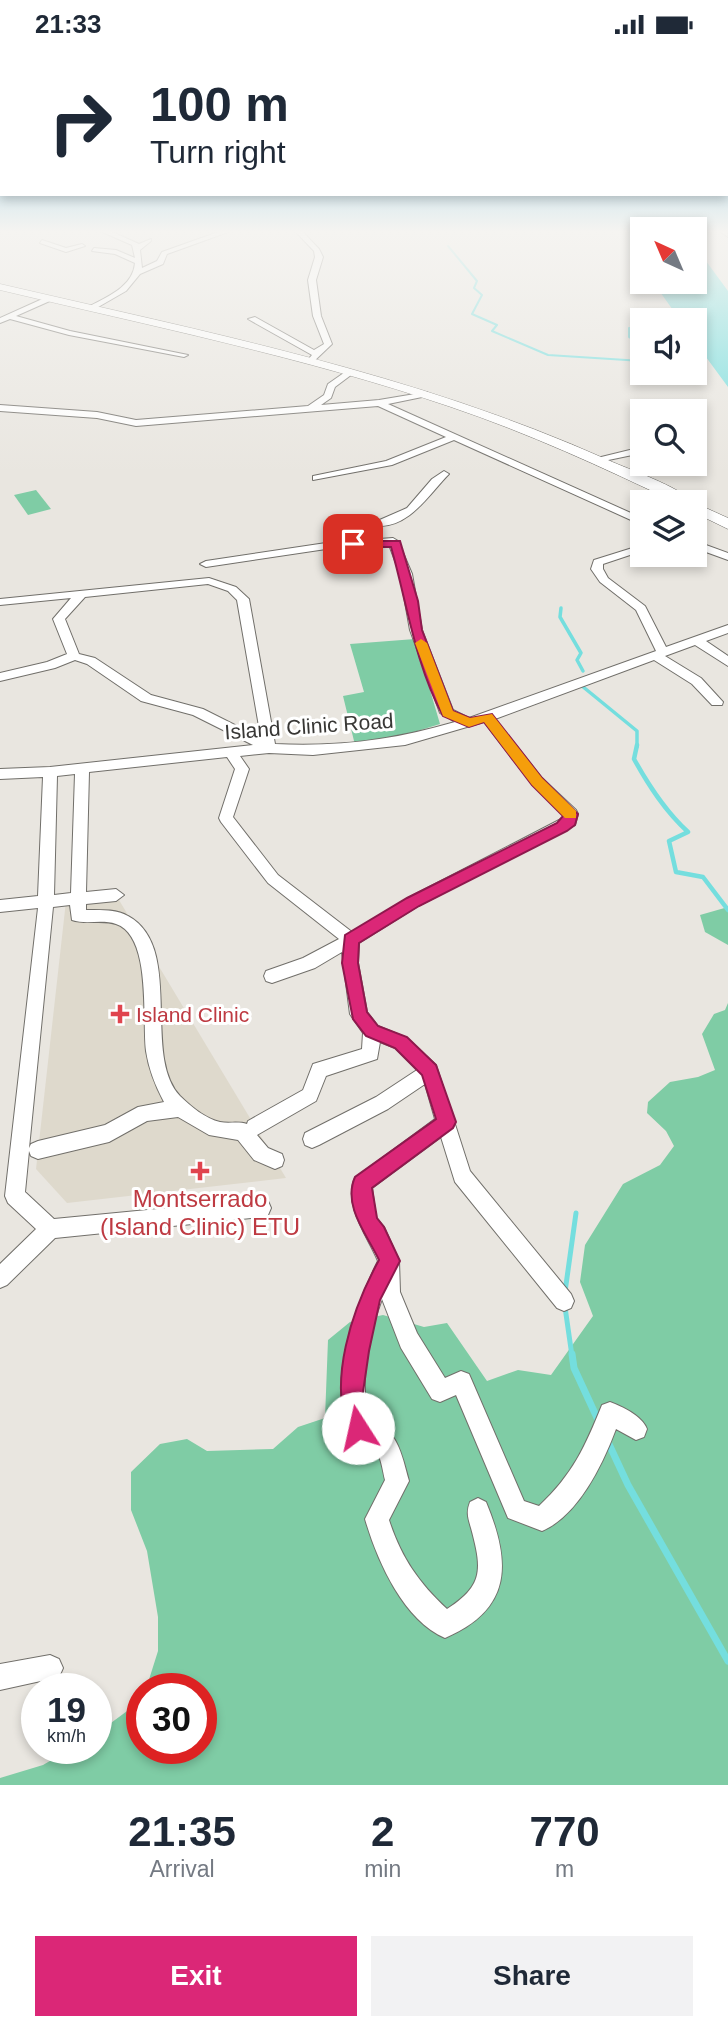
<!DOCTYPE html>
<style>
:root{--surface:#fff;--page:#f2f2f3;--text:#1f2937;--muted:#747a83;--accent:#db2777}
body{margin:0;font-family:Helvetica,sans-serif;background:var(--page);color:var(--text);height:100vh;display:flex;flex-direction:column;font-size:26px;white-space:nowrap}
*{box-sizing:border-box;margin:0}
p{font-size:23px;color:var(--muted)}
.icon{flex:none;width:38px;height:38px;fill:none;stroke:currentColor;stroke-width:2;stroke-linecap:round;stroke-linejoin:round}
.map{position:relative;height:1736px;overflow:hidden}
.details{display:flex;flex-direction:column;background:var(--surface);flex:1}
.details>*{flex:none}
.hud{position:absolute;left:0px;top:0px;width:728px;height:147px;box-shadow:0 4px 10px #0003;background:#fff;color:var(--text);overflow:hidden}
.needle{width:46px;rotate:316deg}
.fabs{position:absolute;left:630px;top:168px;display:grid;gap:14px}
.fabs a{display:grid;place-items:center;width:77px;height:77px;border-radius:0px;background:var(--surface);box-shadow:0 4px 10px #0003;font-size:35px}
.speed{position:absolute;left:21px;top:1624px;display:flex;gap:14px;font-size:35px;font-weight:700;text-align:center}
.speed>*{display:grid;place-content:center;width:91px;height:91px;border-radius:50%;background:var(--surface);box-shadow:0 4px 10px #0003;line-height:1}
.speed small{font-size:18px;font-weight:400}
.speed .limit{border:10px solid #d22;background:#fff;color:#111}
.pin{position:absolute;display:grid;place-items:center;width:60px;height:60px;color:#fff;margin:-30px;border-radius:14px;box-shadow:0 4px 10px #0006}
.me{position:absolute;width:77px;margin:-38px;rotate:350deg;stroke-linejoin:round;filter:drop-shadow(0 0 5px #0008)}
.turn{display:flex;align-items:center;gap:24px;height:147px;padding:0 35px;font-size:32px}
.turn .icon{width:91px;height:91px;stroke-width:2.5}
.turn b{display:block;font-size:49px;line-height:60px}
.eta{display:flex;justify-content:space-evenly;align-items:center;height:119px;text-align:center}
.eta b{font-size:42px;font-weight:700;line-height:49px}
.primary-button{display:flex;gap:14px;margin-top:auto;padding:14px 35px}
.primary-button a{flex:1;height:80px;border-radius:0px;background:var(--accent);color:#fff;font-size:28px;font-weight:700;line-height:80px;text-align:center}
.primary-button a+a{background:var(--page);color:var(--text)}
.status{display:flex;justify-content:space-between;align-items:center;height:49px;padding:0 35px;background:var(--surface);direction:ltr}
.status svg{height:19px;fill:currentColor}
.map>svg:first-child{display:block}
.built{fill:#ded9cc}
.green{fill:#7fcca5}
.water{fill:#74dede}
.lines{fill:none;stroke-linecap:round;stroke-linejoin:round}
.stream-far4{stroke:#74dede;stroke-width:2}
.stream-far3{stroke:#74dede;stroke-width:3.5}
.stream-far2{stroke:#74dede;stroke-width:4.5}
.stream-far1{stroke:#74dede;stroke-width:5}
.stream{stroke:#74dede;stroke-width:7}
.minor-casing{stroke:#716f6a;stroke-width:2}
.highway-casing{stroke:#716f6a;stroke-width:1}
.minor{fill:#fff;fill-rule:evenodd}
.highway{fill:#fff;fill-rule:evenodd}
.route{fill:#db2777;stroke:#8e194d;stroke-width:2}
.slow{fill:#f59e0b}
.health-dot{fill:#e0444e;stroke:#fff;stroke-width:2.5}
.labels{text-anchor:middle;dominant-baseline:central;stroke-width:6;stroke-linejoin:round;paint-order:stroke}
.street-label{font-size:21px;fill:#383735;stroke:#fff}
.health-label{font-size:21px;fill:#be3a42;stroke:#fff;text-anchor:start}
.near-health-label{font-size:24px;fill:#be3a42;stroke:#fff}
</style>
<div class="status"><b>21:33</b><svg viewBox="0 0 49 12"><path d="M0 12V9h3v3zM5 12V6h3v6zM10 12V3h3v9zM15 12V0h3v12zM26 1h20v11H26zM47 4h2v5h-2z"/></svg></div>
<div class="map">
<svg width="728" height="1736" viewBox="0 0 728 1736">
<rect width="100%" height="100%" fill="#e9e6e0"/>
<path class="built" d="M 116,846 L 286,1129 L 67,1154 L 36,1120 L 66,852 Z"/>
<g class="green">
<path d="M 36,441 L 51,460 L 28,466 L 14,446 Z"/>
<path d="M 415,590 L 440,675 L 379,694 L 355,696 L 343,647 L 364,643 L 350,595 Z"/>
<path d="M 728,858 L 728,896 L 705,883 L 700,866 Z"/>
<path d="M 728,954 L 728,1736 L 0,1736 L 0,1729 L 43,1716 L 72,1699 L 96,1699 L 96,1685 L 142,1651 L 142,1699 L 201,1699 L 201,1640 L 146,1640 L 158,1602 L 158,1568 L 147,1502 L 131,1461 L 131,1423 L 160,1395 L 187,1390 L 207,1402 L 273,1400 L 298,1378 L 325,1369 L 328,1291 L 350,1273 L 383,1266 L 424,1278 L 447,1274 L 487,1332 L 518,1321 L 551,1326 L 593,1267 L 580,1233 L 585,1196 L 623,1135 L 660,1116 L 674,1097 L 666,1082 L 647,1064 L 648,1053 L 670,1033 L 698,1028 L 715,1021 L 702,985 L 714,965 L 725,961 Z"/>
</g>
<path class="water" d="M 695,197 L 728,242 L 728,338 L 695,293 L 695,271 L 680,271 L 653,233 L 695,233 Z"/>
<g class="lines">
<g class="stream-far4">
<path d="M 448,197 L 477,232 L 474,239 L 482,246 L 472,265 L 497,276 L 492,282 L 548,306 L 642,312"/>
<path d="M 642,278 L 629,279 L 629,288 L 642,294"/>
</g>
<g class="stream-far3">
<path d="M 561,559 L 560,568 L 581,604 L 577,611 L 583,622"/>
<path d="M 582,637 L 637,682 L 637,698"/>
</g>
<path class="stream-far2" d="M 637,696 L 634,710 C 649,737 665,762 688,783 L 669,792 L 676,823 L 703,828 L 728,861"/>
<g class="stream-far1">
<path d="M 565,1243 L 576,1164"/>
<path d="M 565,1258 L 572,1307"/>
</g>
<g class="stream">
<path d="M 572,1305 L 574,1319 L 599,1373"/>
<path d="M 608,1393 L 628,1436 L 728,1612"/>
</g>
<defs>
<g id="minor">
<path d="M 100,182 L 110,182 L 139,195 L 151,190 L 151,192 L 140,201 L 142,219 L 157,212 L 162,203 L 221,182 L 231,182 L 167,205 L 163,215 L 140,225 L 126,242 L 93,261 L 90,257 C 109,247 133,237 135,214 L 115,205 L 92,202 L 94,199 L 116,201 L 135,209 L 132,196 Z"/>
<path d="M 295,182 L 302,182 L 319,200 L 323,208 L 316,231 L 321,267 L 332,295 L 311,315 L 307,312 L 312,306 L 248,270 L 255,268 L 314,301 L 324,295 L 313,267 L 308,231 L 315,208 L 314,202 Z"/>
<path d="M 720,182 L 727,182 L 728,188 Z"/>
<path d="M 42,191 L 66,199 L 82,195 L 85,197 L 66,203 L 40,194 Z"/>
<path d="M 49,247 L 52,251 L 16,267 L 70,282 L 188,306 L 184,308 L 69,286 L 10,270 L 0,274 L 0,269 Z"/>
<path d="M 348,321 L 355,323 L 335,338 L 331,349 L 321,356 L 379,351 L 427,343 L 427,347 L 388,355 L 642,469 L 642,476 L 454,391 L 392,416 L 313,431 L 313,427 L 386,412 L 446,388 L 378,357 L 136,377 L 97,369 L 0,362 L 0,356 L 97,363 L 136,371 L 308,357 L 324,346 L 328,335 Z"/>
<path d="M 642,398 L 642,404 L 594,414 L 589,411 Z"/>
<path d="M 444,422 L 449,425 C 429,445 409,480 375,477 L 375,473 L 407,459 L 432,430 Z"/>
<path d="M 393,489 L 398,492 L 412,525 L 422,581 L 453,661 L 469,669 L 656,602 L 636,561 L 600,533 L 591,520 L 594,511 L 642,496 L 642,502 L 603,515 L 603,520 L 608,529 L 645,557 L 666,598 L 728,576 L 728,584 L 706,592 L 728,607 L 728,617 L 695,596 L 665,607 L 701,629 L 723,653 L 722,656 L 712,656 L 692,635 L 654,611 L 495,670 L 542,729 L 576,761 L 578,765 L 575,776 L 418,857 L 359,894 L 358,914 L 367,963 L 378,977 L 407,989 L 436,1016 L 470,1122 L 571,1245 L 574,1252 L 571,1259 L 564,1262 L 557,1259 L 455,1133 L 441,1088 L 372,1139 L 376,1169 L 384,1178 L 399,1212 L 400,1243 L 417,1284 L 445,1329 L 461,1322 L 469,1325 L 524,1452 L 539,1457 C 573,1425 585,1398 602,1356 L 610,1353 C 623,1358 642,1367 647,1380 L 644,1388 L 636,1391 L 616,1380 C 603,1415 578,1467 542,1482 L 508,1469 L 456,1346 L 440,1353 L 432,1350 L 401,1299 L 382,1250 C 368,1288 360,1329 368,1369 C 398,1381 401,1403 409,1432 L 389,1471 C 401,1508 418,1533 447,1560 C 484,1536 482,1520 471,1479 C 468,1469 466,1463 470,1453 L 478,1449 L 486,1453 C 511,1513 513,1560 445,1589 C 403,1571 377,1511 365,1470 L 385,1431 C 382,1418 380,1399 368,1392 C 363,1390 355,1389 350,1387 C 327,1332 354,1261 378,1212 C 368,1188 343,1156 355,1129 L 435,1070 L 425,1035 L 388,1060 L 319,1096 L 312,1099 L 305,1096 L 303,1090 L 305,1084 L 376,1048 L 417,1021 L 395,999 L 380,993 L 377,1010 L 326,1027 L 316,1052 L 257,1086 L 268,1099 L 282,1105 L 284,1111 L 282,1117 L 275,1120 L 254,1111 L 238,1091 L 209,1086 L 178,1068 L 147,1072 L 109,1093 L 38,1110 L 31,1107 L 29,1102 L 25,1143 L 54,1170 L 261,1150 L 268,1152 L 271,1159 L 268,1166 L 261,1168 L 55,1189 L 7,1236 L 0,1239 L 0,1215 L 36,1180 L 8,1154 L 5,1147 L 38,859 L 0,863 L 0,851 L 38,847 L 43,728 L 0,730 L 0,720 L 50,718 L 253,696 L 193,666 L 141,652 L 87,615 L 75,611 L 55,619 L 0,632 L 0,624 L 47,613 L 67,605 L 53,570 L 71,549 L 0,556 L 0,550 L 209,529 L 236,538 L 249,550 L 275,695 C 339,698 394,691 455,673 L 440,664 L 410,581 L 400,525 L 389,496 L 326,500 L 206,518 L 200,515 L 206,512 L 326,494 ZM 208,535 L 228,542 L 237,551 L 261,689 L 203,660 L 151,646 L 95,609 L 79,605 L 65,570 L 85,548 ZM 484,673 L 532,735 L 564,766 L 563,769 L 408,849 L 352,883 L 278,826 L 233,768 L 249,720 L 240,707 L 269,704 L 313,706 L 405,696 ZM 227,708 L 235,720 L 219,769 L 221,773 L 268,834 L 339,890 L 303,909 L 266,922 L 264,927 L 266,932 L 272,934 L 315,919 L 342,903 L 350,965 L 363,984 L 362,1000 L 313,1015 L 303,1041 L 248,1072 L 247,1075 C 238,1072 229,1075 220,1073 C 206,1070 190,1057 180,1047 C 141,1006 185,898 128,867 C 116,860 100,861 86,861 L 86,855 L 116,852 L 124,846 L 116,840 L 86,843 L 89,723 ZM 75,725 L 71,844 L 54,846 L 57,727 ZM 70,856 L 72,871 C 86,876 102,870 116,875 C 152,887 142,971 146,1002 C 149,1021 155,1036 164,1053 L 138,1058 L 105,1076 L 38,1092 L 31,1095 L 29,1099 L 53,858 Z"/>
<path d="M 695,492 L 728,504 L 728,511 L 695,499 Z"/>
<path d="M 50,1606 L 59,1610 L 63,1619 L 59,1628 L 0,1641 L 0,1615 Z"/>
</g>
<g id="highway">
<path d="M 0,235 C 206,283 414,324 608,411 C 630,421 678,437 693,453 L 675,453 C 602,418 528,384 451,358 C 304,308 151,277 0,241 Z"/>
<path d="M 695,454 L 728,469 L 728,480 L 695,464 Z"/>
</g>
</defs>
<use href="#minor" class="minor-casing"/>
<use href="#highway" class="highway-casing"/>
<use href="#minor" class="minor"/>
<use href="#highway" class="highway"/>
</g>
<linearGradient id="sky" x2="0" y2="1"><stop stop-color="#79c5e4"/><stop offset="0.43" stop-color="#f5f4f1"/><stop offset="1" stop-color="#f5f4f1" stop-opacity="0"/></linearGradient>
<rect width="728" height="425" fill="url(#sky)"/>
<path class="route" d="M 349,492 L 400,492 L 418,552 L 422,581 L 453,662 L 470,669 L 492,665 L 542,729 L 578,765 L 575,776 L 567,782 L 419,857 L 359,894 L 358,914 L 367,963 L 378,977 L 407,988 L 436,1016 L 456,1073 L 453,1079 L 372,1139 L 377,1169 L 384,1178 L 400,1212 L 380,1251 L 369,1302 L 362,1350 L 369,1379 L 366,1387 L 358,1391 L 350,1387 C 327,1333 352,1260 379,1211 C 368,1187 342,1157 355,1128 L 436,1070 L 422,1026 L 395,999 L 366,987 L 353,970 L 342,914 L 345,886 L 407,849 L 557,774 L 563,767 L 532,736 L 484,673 L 469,678 L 443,667 C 415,615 407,554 391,498 L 353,498 L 348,495 Z"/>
<path class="slow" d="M 421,590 L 427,594 L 453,662 L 470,669 L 492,665 L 542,729 L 576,762 L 576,769 L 565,769 L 532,736 L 484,673 L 469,678 L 443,667 L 415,594 Z"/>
<g class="health-dot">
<path d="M116.5 954.5h7v7h7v7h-7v7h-7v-7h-7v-7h7z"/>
<path d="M196.5 1111.5h7v7h7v7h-7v7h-7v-7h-7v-7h7z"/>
</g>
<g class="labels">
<g class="street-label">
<text transform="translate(309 677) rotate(-4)">Island Clinic Road</text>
</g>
<g class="health-label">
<text x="136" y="965">Island Clinic</text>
</g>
<g class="near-health-label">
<text x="200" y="1149">Montserrado<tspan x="200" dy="28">(Island Clinic) ETU</tspan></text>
</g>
</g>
</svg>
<div class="fabs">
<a><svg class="needle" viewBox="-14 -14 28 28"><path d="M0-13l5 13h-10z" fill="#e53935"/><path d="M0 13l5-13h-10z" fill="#747a83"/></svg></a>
<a><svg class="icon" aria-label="sound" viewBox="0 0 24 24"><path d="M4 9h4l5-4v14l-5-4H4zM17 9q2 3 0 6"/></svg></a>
<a><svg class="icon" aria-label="search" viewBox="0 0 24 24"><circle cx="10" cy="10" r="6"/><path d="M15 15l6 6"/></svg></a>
<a><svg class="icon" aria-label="layers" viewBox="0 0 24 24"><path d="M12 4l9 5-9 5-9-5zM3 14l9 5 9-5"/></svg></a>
</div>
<div class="speed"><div>19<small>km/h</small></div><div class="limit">30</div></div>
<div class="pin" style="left:353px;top:495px;background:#d93025"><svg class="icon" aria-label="arrive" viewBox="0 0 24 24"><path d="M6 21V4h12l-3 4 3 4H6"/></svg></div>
<svg class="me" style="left:358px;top:1379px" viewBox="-20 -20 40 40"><circle r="19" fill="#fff"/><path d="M0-13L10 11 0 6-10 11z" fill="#db2777"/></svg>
<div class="hud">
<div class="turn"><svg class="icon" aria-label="right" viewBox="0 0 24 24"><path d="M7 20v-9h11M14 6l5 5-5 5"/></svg><div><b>100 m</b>Turn right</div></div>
</div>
</div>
<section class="details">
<div class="eta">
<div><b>21:35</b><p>Arrival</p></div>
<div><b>2</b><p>min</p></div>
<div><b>770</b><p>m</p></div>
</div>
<div class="primary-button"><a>Exit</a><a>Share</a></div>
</section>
